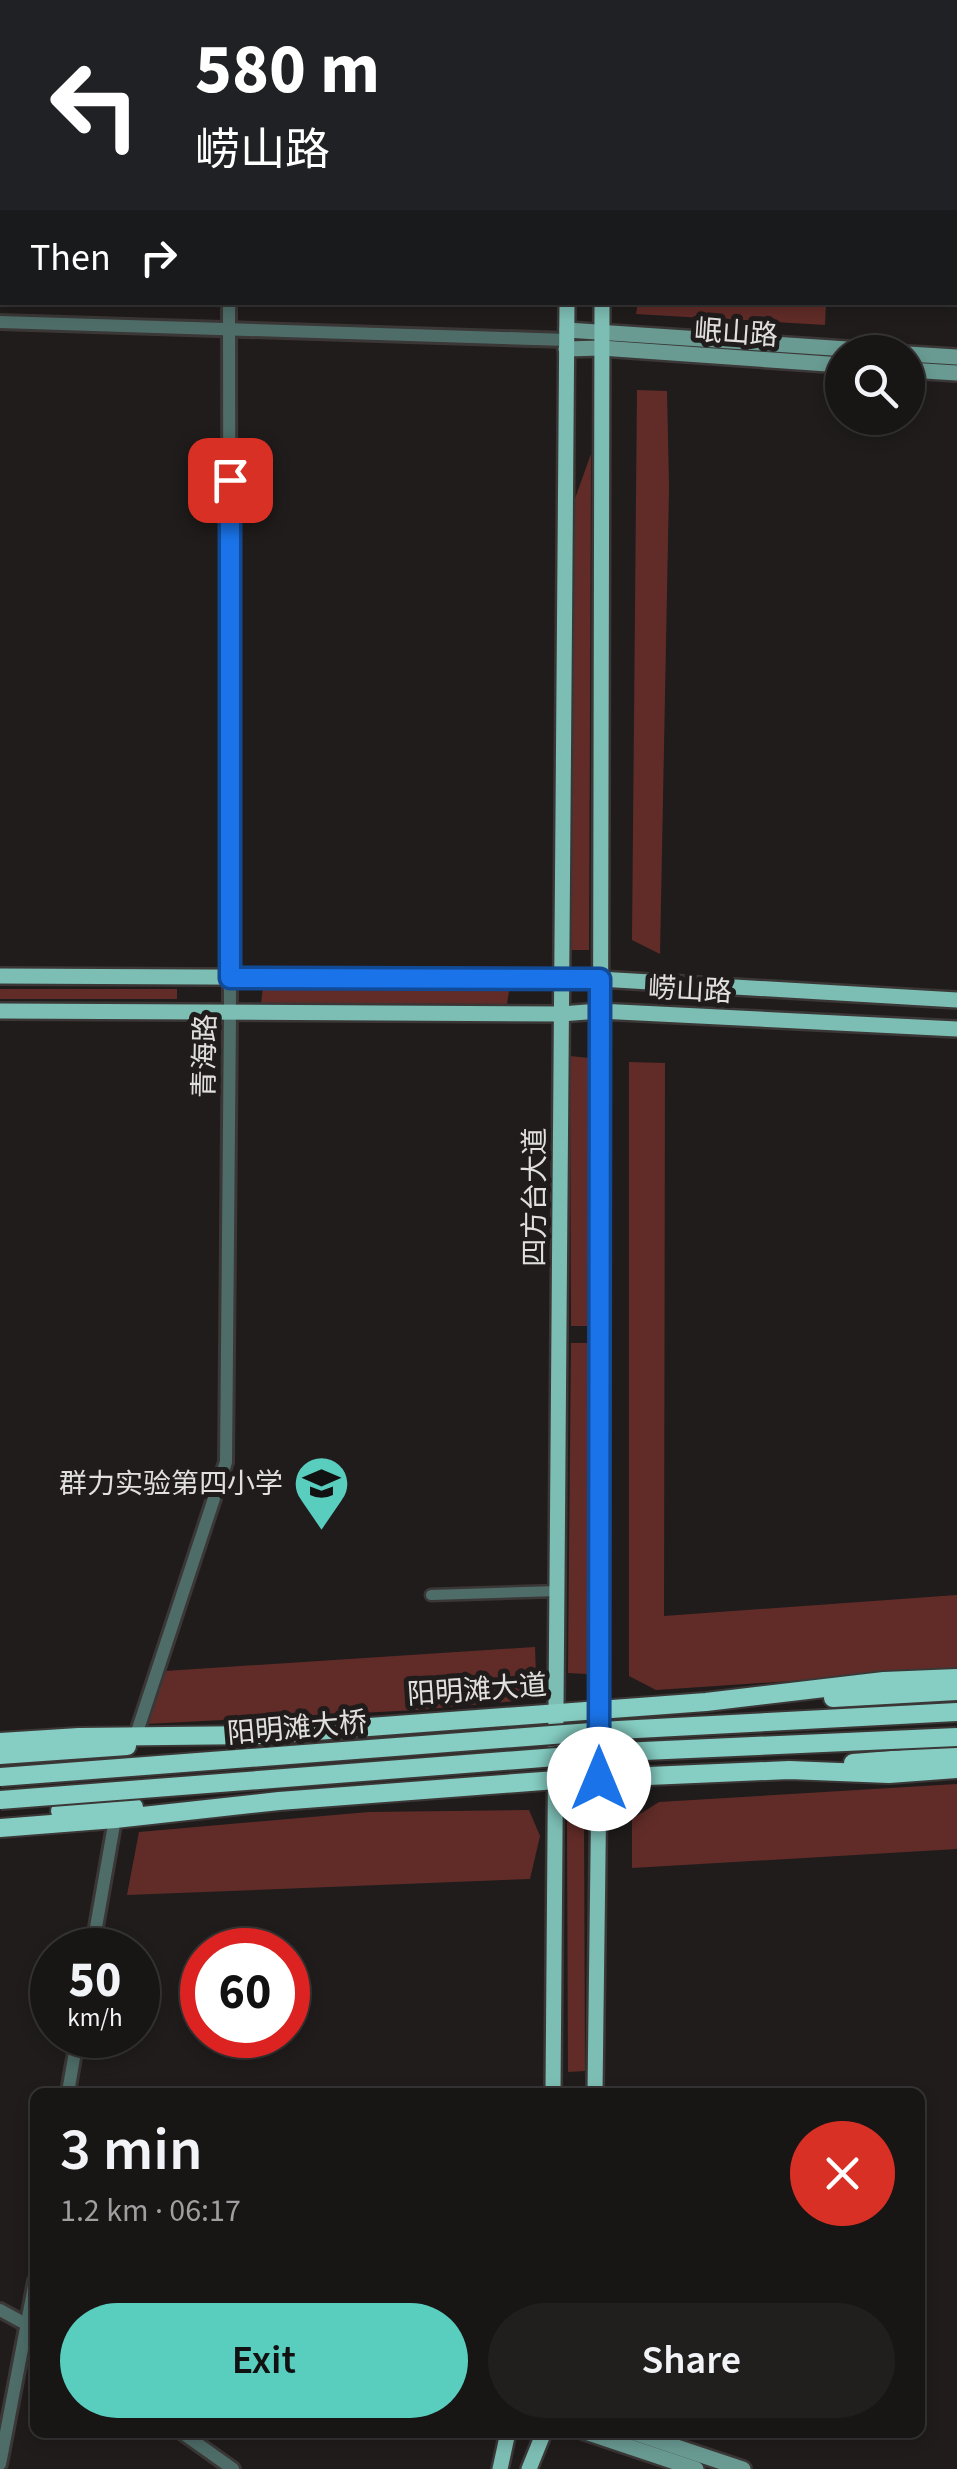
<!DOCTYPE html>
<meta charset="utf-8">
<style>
:root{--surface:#181515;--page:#211e1e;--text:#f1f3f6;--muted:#9f9fa0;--line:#363434;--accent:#59cebf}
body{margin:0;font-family:"Source Sans 3","Noto Sans SC",sans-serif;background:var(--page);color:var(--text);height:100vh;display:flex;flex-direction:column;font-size:38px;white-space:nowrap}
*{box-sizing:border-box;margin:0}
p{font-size:32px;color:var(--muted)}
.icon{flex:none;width:55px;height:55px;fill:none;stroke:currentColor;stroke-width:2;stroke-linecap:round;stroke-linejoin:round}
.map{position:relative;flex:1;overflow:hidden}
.side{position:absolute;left:30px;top:2088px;width:895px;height:350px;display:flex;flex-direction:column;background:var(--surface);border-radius:15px;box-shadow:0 5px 15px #0003,0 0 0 2px var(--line)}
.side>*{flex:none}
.top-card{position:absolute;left:0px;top:0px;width:958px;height:305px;box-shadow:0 5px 15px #0003,0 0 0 2px var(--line);background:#202124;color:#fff;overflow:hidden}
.tools{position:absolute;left:825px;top:335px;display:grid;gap:20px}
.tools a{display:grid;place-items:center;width:100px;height:100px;border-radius:50%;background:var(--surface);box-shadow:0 5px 15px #0003,0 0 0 2px var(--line);font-size:50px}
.speed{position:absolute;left:30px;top:1928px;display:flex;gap:20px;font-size:50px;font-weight:700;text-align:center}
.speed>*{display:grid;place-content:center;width:130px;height:130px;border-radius:50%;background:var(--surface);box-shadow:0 5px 15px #0003,0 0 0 2px var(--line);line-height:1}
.speed small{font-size:25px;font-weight:400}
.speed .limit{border:15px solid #d22;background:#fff;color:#111}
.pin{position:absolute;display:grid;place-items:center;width:85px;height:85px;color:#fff;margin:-42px;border-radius:20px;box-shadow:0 5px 15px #0006}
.me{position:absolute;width:110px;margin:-55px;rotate:0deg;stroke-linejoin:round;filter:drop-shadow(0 0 8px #0008)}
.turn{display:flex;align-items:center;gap:35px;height:210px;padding:0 30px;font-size:45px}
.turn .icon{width:130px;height:130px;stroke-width:2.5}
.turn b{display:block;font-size:70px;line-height:85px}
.then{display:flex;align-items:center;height:95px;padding:0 30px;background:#0003;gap:20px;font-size:38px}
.round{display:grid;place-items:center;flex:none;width:105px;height:105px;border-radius:52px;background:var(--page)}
.overview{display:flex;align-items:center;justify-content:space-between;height:170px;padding:0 30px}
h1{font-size:60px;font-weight:600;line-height:75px}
.primary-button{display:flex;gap:20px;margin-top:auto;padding:20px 30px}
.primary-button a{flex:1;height:115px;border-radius:60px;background:var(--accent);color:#111;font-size:40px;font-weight:600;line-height:115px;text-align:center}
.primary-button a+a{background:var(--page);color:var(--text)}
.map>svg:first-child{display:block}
.green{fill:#612c28}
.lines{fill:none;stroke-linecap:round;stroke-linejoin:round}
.minor-casing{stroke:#3b3737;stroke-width:15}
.tertiary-casing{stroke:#3b3737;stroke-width:18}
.secondary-casing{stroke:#3b3737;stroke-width:20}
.primary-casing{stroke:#3b3737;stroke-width:20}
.trunk-casing{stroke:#3b3737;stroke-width:22}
.minor{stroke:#4e6d68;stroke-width:10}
.tertiary{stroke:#4e6d68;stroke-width:12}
.secondary{stroke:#699b93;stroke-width:15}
.primary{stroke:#7dbeb4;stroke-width:15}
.trunk{stroke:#86cec3;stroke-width:18}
.trunk-bridge-casing{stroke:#3b3737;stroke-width:22;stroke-linecap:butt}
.trunk-bridge{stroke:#86cec3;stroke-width:18}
.route-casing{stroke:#114b97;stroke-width:25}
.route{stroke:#1a73e8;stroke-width:18}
.labels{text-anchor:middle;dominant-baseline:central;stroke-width:10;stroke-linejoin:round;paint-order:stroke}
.street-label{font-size:28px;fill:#e2dfdf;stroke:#201c1c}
.poi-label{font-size:28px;fill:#e2dfdf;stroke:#201c1c;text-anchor:end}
</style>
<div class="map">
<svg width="957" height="2469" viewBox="0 0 957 2469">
<rect width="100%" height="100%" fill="#201c1c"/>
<g class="green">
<path d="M 638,303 L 638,302 L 826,303 L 825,325 L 636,314 Z"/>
<path d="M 637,390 L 667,391 L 669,487 L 660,954 L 632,940 Z"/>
<path d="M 591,454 L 589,950 L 569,950 L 572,507 Z"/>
<path d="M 263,988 L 509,991 L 507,1004 L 261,1003 Z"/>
<rect x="0" y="989" width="177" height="10"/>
<path d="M 570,1056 L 589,1058 L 589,1326 L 571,1326 Z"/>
<path d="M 629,1062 L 665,1063 L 664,1616 L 957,1595 L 957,1670 L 656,1690 L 629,1676 Z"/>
<path d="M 571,1343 L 588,1343 L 587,1674 L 568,1673 Z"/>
<path d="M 535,1647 L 536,1676 L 526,1700 L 417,1710 L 146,1724 L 165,1671 Z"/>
<path d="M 957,1784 L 957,1849 L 632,1868 L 632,1819 L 659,1802 Z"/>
<path d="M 529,1810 L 540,1836 L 530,1879 L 127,1895 L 139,1832 L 369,1812 Z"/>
<path d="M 567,1821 L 584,1821 L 585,2071 L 568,2072 Z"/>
</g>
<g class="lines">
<defs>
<path id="minor" d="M 431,1595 L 558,1591"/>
<g id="tertiary">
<path d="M 221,0 L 221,2"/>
<path d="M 0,322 L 567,340"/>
<path d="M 136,1735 L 226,1462 L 230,1014 L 229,302"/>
<path d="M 92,1950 L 115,1819"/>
<path d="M 68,2092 L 78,2035"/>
<path d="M 0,2310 L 33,2328"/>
<path d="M 181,2432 L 233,2469"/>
<path d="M 0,2464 L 35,2281"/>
</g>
<g id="secondary">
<path d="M 567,330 L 892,352"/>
<path d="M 566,349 L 601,348 L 842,365"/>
<path d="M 908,354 L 957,357"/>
<path d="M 908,370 L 957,373"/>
<path d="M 585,2432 L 696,2469"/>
<path d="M 632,2432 L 743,2469"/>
</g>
<g id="primary">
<path d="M 580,2 L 580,0"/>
<path d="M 611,2 L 611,0"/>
<path d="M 0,976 L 599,979 L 957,1000"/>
<path d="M 0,1011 L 561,1014 L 599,1011 L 957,1029"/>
<path d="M 553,2092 L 567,302"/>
<path d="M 595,2092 L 599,1779 L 602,302"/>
<path d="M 500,2469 L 508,2432"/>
<path d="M 529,2469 L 544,2432"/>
</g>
<g id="trunk">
<path d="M 833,1698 L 957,1691"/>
<path d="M 0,1742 L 79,1737 L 262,1735 L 706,1702 L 884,1681 L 957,1678"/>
<path d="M 0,1755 L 127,1746"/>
<path d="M 853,1763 L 957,1755"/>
<path d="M 60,1811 L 134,1807"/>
<path d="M 0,1828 L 115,1819 L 279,1801 L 556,1780 L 789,1770 L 889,1774 L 957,1769"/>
</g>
</defs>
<use href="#minor" class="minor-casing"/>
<use href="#tertiary" class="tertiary-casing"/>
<use href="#secondary" class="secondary-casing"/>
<use href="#primary" class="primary-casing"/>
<use href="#trunk" class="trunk-casing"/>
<use href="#minor" class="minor"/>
<use href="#tertiary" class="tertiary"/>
<use href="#secondary" class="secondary"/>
<use href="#primary" class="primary"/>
<use href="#trunk" class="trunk"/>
<defs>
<g id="trunk-bridge">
<path d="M 0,1777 L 618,1730 L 957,1712"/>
<path d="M 0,1800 L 621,1752 L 957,1737"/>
</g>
</defs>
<use href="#trunk-bridge" class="trunk-bridge-casing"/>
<use href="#trunk-bridge" class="trunk-bridge"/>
</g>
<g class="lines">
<defs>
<path id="route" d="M 230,480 L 230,978 L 600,979 L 599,1779"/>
</defs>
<use href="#route" class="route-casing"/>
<use href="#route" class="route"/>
</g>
<defs>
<symbol id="school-pin" viewBox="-11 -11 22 30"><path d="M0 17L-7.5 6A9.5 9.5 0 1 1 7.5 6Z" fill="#59cebf" stroke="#201c1c"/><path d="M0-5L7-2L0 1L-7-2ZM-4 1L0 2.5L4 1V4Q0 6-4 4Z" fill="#111"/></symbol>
</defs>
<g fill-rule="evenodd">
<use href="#school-pin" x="290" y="1452" width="63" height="86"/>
</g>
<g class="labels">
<g class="street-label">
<text transform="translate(736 333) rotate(4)">岷山路</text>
<text transform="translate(690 990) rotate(3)">崂山路</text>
<text transform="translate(205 1056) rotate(-89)">青海路</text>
<text transform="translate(535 1197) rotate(-90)">四方台大道</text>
<text transform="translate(477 1690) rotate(-4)">阳明滩大道</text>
<text transform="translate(297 1728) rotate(-5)">阳明滩大桥</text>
</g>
<g class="poi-label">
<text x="283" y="1484">群力实验第四小学</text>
</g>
</g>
</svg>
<div class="tools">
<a><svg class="icon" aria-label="search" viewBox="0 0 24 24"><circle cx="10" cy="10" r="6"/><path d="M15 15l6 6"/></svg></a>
</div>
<div class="speed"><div>50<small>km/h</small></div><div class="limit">60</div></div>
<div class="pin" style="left:230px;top:480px;background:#d93025"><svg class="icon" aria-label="arrive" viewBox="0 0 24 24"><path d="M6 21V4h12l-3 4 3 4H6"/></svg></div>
<svg class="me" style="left:599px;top:1779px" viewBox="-20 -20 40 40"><circle r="19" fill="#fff"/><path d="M0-13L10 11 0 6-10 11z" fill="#1a73e8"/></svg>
<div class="top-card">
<div class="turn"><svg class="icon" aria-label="left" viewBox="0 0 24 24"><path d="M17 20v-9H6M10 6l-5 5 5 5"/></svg><div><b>580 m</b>崂山路</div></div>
<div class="then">Then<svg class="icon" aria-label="right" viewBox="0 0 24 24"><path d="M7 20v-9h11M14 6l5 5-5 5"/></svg></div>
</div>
<section class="side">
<div class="overview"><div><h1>3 min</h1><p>1.2 km · 06:17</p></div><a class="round" style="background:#d93025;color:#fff"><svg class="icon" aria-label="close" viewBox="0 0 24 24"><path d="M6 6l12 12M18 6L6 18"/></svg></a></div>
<div class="primary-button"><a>Exit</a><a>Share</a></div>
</section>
</div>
